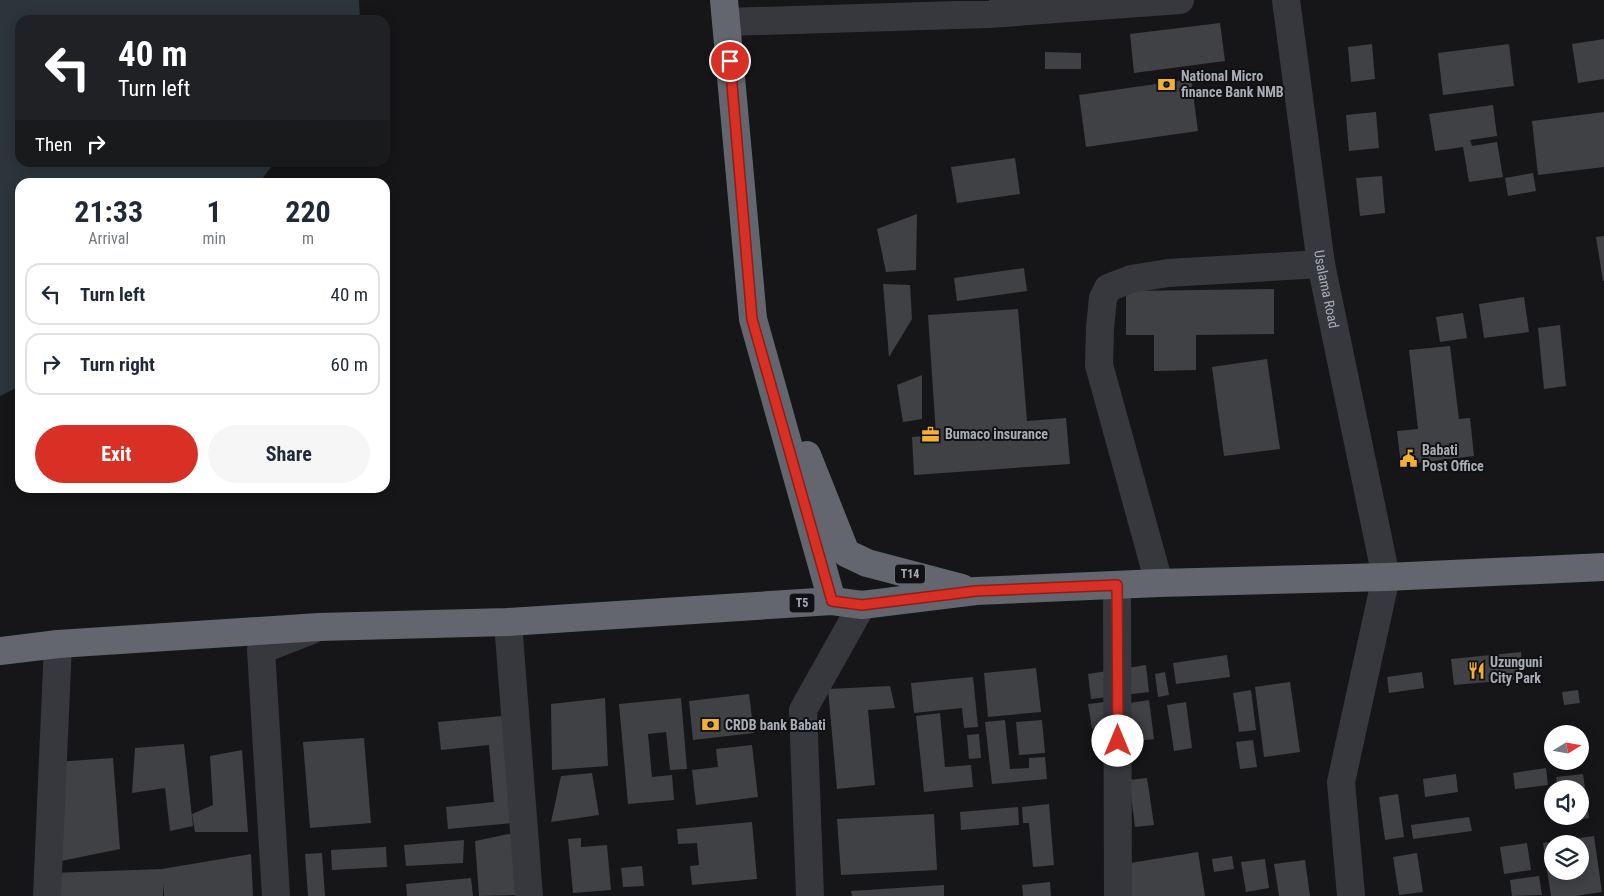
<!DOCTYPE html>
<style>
:root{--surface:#fff;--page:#f6f6f7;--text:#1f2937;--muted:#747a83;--line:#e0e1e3;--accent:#d93025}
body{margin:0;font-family:"Roboto Condensed",sans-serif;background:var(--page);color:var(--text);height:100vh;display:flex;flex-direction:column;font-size:19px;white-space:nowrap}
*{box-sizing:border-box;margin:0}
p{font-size:16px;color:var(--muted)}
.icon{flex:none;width:28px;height:28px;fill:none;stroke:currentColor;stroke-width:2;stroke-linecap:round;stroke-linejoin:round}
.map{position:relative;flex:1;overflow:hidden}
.sheet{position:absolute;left:15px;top:178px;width:375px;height:315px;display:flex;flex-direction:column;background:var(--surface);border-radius:15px;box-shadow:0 2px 12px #0003}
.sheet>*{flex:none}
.hud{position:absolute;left:15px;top:15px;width:375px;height:152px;border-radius:15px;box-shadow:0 2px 12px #0003;background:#202124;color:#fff;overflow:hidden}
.needle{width:32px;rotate:79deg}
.controls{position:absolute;left:1544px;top:725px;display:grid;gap:10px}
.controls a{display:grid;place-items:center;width:45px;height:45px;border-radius:50%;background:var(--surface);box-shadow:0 2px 12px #0003;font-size:25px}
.pin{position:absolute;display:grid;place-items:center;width:42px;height:42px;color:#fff;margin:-21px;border:2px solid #fff;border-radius:50%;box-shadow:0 1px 5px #0007}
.me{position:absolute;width:55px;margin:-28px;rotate:0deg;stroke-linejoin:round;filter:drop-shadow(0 0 4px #0008)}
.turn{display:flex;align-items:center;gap:18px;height:105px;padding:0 20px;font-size:22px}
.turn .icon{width:65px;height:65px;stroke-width:2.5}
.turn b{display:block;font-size:35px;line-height:42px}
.then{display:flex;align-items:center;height:48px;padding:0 20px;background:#0003;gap:10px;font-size:19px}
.eta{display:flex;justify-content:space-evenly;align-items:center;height:85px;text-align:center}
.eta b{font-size:30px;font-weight:700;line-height:35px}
.primary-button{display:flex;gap:10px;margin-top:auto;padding:10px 20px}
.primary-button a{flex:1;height:58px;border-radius:30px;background:var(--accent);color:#fff;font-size:20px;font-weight:700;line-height:58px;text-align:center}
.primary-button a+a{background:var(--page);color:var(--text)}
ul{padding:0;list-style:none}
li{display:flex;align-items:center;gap:15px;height:62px;margin:0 10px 8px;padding:0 10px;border:2px solid var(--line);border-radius:15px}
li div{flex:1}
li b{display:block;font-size:19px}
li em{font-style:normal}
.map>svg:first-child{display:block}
.water{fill:#2c353c}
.building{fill:#404145;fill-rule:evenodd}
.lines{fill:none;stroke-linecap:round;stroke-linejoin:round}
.street{stroke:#37383d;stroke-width:28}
.highway{stroke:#63666e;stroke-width:28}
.route-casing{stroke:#8d1f18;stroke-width:12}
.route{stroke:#d93025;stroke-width:9}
.labels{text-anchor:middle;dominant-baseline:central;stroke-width:4;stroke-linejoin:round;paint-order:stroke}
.shield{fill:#111113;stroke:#7b7e86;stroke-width:1}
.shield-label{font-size:12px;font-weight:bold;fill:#a8adb8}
.poi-label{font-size:14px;font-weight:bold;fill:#a8adb8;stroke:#111113;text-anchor:start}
.street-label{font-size:14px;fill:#a8adb8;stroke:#111113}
</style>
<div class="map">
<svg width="1604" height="896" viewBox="0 0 1604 896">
<rect width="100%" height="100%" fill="#161618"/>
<path class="water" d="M 0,0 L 359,0 L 360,20 L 20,20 L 20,162 L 274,163 L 260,182 L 20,182 L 20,386 L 0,396 Z"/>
<g class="building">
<path d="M 1220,23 L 1225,61 L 1134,73 L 1130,34 Z"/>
<path d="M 1604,39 L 1604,79 L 1578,83 L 1572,44 Z"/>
<path d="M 1372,44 L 1375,79 L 1351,82 L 1348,47 Z"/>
<path d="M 1509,44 L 1514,86 L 1443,95 L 1438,53 Z"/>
<path d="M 1045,52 L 1081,53 L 1081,69 L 1045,69 Z"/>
<path d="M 1191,79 L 1198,131 L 1086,147 L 1079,95 Z"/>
<path d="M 1493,105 L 1497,136 L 1470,140 L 1472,146 L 1497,142 L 1503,177 L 1469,182 L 1463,147 L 1435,151 L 1429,114 Z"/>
<path d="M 1376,112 L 1379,148 L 1349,151 L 1346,115 Z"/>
<path d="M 1604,112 L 1604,167 L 1538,175 L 1532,121 Z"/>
<path d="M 1015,158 L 1020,194 L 957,203 L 951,167 Z"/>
<path d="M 1533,173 L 1536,191 L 1508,196 L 1505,178 Z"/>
<path d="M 1382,176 L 1385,213 L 1360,216 L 1356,178 Z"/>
<path d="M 917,214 L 916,270 L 886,272 L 877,229 Z"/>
<path d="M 1604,236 L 1604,281 L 1603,281 L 1596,237 Z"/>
<path d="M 1024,268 L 1027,291 L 957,301 L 954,278 Z"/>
<path d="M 883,284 L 910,285 L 912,319 L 889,357 Z"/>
<path d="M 1274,289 L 1274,334 L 1196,335 L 1196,370 L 1154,371 L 1154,335 L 1126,335 L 1126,291 Z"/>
<path d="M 1524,297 L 1529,332 L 1484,338 L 1479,304 Z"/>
<path d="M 1018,309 L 1027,421 L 1066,418 L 1070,464 L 914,475 L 912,437 L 936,435 L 928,315 Z"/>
<path d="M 1463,313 L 1467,338 L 1440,342 L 1436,317 Z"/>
<path d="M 1560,325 L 1566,386 L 1544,389 L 1538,328 Z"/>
<path d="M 1450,346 L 1459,419 L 1470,418 L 1474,456 L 1401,465 L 1397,431 L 1418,429 L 1409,350 Z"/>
<path d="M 1267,359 L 1280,449 L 1224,456 L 1212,367 Z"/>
<path d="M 922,375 L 922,419 L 903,422 L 897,385 Z"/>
<path d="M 1521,652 L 1523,679 L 1454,685 L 1451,659 Z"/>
<path d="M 1227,655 L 1230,677 L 1176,684 L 1173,663 Z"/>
<path d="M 1146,665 L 1149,692 L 1091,699 L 1088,674 Z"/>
<path d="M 1036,668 L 1041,712 L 988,717 L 984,673 Z"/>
<path d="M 1165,672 L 1169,695 L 1158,697 L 1155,674 Z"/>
<path d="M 1422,672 L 1424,688 L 1389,693 L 1387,677 Z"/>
<path d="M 973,677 L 978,727 L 964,728 L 962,708 L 914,713 L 911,683 Z"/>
<path d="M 1290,682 L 1300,752 L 1264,757 L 1255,687 Z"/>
<path d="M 890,686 L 895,708 L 868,710 L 875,785 L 837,789 L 828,689 Z"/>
<path d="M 1251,690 L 1256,730 L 1239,732 L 1233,693 Z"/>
<path d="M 1578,690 L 1580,703 L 1564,705 L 1562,692 Z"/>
<path d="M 749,694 L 754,733 L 693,740 L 689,701 Z"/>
<path d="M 605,698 L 608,766 L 552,770 L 551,704 Z"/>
<path d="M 681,698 L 687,769 L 670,770 L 666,732 L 648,734 L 652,777 L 672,775 L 674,800 L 628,804 L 619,704 Z"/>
<path d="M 1149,700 L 1154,739 L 1130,742 L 1124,704 Z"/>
<path d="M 1113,701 L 1116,726 L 1092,729 L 1088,704 Z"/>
<path d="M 1186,702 L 1192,748 L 1174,751 L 1167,705 Z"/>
<path d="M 940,713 L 945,767 L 971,765 L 973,787 L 924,792 L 916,716 Z"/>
<path d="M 502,716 L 512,823 L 448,829 L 446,807 L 494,802 L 489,745 L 441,750 L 438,722 Z"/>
<path d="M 1005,720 L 1010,769 L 1029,768 L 1029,758 L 1045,757 L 1047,779 L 992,784 L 985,722 Z"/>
<path d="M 1042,720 L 1045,753 L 1019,755 L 1016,722 Z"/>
<path d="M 979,734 L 981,758 L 969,759 L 967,735 Z"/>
<path d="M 364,738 L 371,823 L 310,828 L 303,742 Z"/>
<path d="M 1253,740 L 1257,767 L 1240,769 L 1236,742 Z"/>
<path d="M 184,744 L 193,826 L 170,831 L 165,788 L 132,793 L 135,748 Z"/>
<path d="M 752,745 L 758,797 L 696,805 L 692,770 L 718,767 L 716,749 Z"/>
<path d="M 242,750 L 248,832 L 195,832 L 192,814 L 213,805 L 210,756 Z"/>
<path d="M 113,758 L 120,849 L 61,861 L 55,762 Z"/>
<path d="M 1546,768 L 1548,785 L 1515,789 L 1513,773 Z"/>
<path d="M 592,773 L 599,815 L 551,822 L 561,776 Z"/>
<path d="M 1456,774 L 1458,792 L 1425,797 L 1423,779 Z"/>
<path d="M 1583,774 L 1589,818 L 1563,821 L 1562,816 L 1580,816 L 1580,789 L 1558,789 L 1556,777 Z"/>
<path d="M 1147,778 L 1154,825 L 1135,827 L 1129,780 Z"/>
<path d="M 1398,794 L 1404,837 L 1385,840 L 1379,797 Z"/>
<path d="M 1049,804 L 1054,865 L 1033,867 L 1029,823 L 1023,823 L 1022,807 Z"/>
<path d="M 1018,807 L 1019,825 L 961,830 L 960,812 Z"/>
<path d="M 934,814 L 937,870 L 841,875 L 837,819 Z"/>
<path d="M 1469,817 L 1472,831 L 1413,839 L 1411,825 Z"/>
<path d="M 752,822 L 757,879 L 692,885 L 690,866 L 699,865 L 697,843 L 678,844 L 677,829 Z"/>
<path d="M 514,833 L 516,895 L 479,896 L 475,841 Z"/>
<path d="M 1594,836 L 1602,892 L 1575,896 L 1551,896 L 1543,843 ZM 1552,844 L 1580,844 L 1580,871 L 1552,871 Z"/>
<path d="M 581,838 L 581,847 L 607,845 L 611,890 L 573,893 L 568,839 Z"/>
<path d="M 464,840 L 463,863 L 406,866 L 404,845 Z"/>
<path d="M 1527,843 L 1531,870 L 1504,874 L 1500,847 Z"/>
<path d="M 386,847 L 387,867 L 332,870 L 331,850 Z"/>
<path d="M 1198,852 L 1205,896 L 1129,896 L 1124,864 Z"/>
<path d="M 322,853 L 325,896 L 308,896 L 305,854 Z"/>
<path d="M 1417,853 L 1423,892 L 1399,895 L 1393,857 Z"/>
<path d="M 251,854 L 253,896 L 164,896 L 163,882 L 163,896 L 56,896 L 52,873 L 162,869 Z"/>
<path d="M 1232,856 L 1234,869 L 1214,872 L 1212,859 Z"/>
<path d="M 1265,859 L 1269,888 L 1246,892 L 1241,862 Z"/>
<path d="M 1305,860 L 1310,896 L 1279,896 L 1274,864 Z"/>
<path d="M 642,866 L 644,886 L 623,887 L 621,868 Z"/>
<path d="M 1539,876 L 1542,895 L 1512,896 L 1510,880 Z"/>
<path d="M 471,878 L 473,896 L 407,896 L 406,884 Z"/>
<path d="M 1050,882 L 1051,896 L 1023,896 L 1022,885 Z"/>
<path d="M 944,885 L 944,896 L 852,896 L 851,891 Z"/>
</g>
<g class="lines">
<g class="street">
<path id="s1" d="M 1286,0 L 1321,264 L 1386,577 L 1341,782 L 1351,896"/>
<path d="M 726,22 L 990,14 L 1180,0"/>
<path d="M 1159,583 L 1099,365 L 1100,328 L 1103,298 L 1108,288 L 1131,279 L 1168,273 L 1321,264"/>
<path d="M 1117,585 L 1118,896"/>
<path d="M 508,622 L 529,896"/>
<path d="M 47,896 L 58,644"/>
<path d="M 276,896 L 261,650 L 312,630"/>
<path d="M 810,896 L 803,710 L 862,605"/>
</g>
<g class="highway">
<path d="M 724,0 L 753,319 L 832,601"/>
<path d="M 807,455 L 846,553 L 867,563 L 962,588"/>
<path d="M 0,651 L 58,644 L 319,627 L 508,622 L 832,601 L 862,605 L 976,591 L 1159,583 L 1386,577 L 1604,567"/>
</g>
</g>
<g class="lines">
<defs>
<path id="route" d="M 730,61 L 752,319 L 832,601 L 862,605 L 976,591 L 1117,585 L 1118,741"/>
</defs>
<use href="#route" class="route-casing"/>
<use href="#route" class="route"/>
</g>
<defs>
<symbol id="bank-bare" viewBox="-9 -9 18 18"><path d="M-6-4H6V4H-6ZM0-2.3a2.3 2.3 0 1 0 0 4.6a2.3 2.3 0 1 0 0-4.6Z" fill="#f2b134" stroke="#111113" stroke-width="2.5" paint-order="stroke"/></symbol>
<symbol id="office-bare" viewBox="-9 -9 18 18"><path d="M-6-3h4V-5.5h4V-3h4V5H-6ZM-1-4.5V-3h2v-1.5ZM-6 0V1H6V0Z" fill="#f2b134" stroke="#111113" stroke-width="2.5" paint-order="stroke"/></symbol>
<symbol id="civic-bare" viewBox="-9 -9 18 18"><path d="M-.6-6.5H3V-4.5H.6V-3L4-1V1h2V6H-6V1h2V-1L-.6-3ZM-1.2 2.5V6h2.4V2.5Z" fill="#f2b134" stroke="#111113" stroke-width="2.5" paint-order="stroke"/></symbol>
<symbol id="restaurant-bare" viewBox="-9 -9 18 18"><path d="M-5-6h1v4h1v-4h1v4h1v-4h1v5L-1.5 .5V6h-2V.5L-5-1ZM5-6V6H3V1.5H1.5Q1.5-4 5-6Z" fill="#f2b134" stroke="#111113" stroke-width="2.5" paint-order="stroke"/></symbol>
</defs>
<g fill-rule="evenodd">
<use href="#bank-bare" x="1154" y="72" width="25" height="25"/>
<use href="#office-bare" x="918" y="422" width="25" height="25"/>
<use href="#civic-bare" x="1396" y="446" width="25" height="25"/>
<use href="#restaurant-bare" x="1464" y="658" width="25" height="25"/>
<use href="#bank-bare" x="698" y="712" width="25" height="25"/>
</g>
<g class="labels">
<g class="shield">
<rect x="895" y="564.5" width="30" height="19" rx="4"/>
<rect x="789.5" y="593.5" width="25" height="19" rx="4"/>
</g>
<g class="shield-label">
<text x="910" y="574">T14</text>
<text x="802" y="603">T5</text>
</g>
<g class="poi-label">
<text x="1181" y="76">National Micro<tspan x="1181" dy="16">finance Bank NMB</tspan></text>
<text x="945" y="434">Bumaco insurance</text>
<text x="1422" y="450">Babati<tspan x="1422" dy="16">Post Office</tspan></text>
<text x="1490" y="662">Uzunguni<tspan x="1490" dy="16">City Park</tspan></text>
<text x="725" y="725">CRDB bank Babati</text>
</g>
<g class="street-label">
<text stroke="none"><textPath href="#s1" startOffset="292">Usalama Road</textPath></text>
</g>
</g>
</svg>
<div class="controls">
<a><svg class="needle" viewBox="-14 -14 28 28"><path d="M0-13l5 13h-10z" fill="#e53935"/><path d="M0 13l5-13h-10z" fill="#747a83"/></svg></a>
<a><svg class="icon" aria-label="sound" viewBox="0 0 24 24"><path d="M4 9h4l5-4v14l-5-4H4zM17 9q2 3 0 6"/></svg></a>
<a><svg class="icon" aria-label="layers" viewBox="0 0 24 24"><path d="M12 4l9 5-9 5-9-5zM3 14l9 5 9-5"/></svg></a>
</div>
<div class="pin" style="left:730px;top:61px;background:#d93025"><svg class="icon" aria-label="arrive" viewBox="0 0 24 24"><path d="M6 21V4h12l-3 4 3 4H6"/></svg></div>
<svg class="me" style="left:1118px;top:741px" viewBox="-20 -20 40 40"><circle r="19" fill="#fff"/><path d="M0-13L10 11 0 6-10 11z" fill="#d93025"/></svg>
<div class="hud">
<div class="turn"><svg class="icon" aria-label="left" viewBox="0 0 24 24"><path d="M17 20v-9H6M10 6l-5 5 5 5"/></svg><div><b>40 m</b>Turn left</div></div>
<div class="then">Then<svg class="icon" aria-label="right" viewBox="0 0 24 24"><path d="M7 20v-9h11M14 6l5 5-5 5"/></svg></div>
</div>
<section class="sheet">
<div class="eta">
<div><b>21:33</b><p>Arrival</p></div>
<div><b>1</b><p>min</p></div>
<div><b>220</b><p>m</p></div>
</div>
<ul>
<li><svg class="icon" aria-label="left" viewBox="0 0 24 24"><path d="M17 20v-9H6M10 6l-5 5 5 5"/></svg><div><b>Turn left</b></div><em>40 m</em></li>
<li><svg class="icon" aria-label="right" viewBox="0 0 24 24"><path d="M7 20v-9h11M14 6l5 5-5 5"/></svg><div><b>Turn right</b></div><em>60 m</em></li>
</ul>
<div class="primary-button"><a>Exit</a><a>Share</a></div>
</section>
</div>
